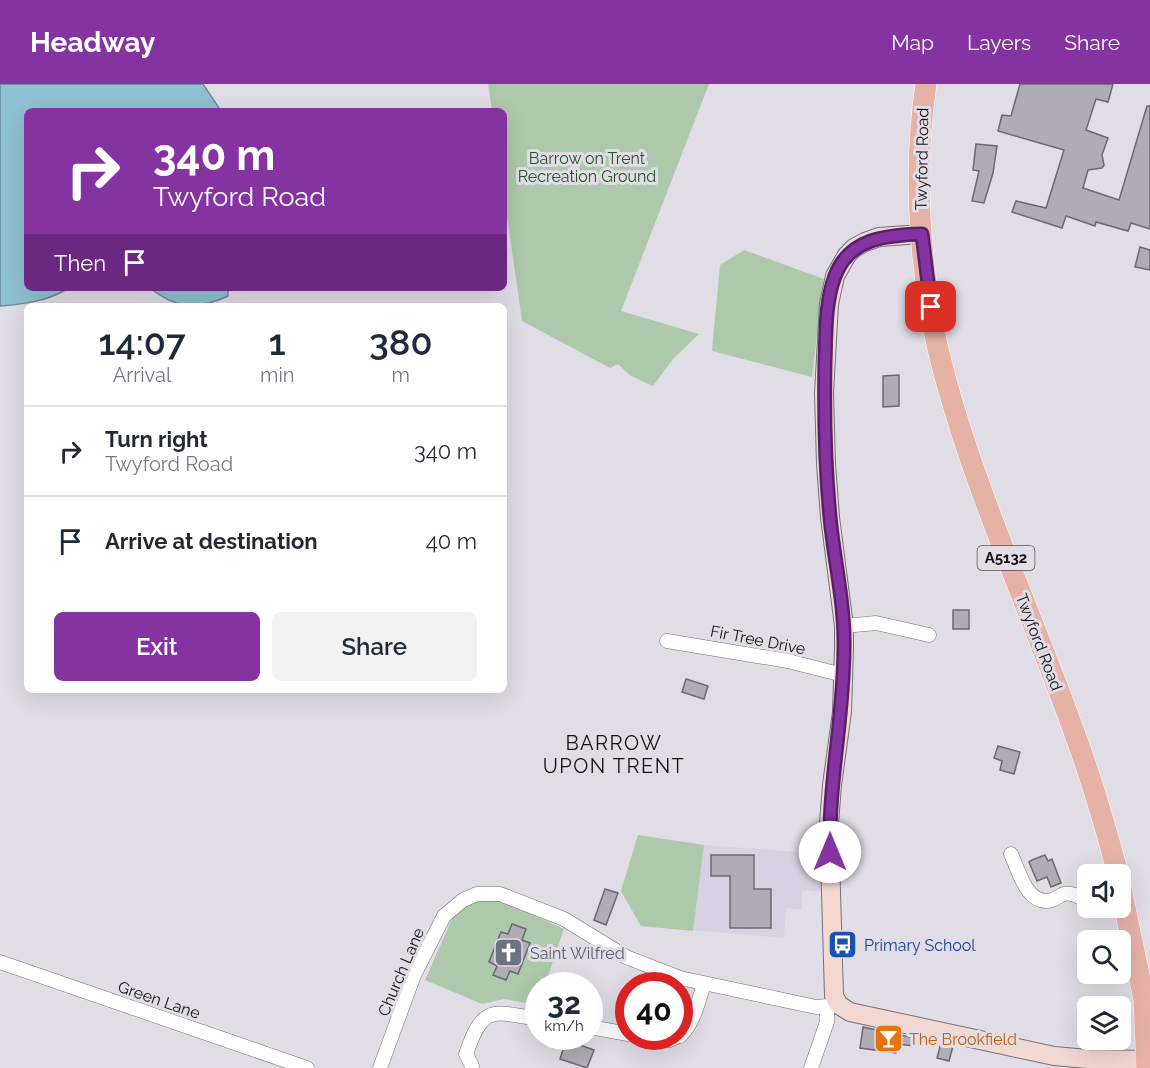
<!DOCTYPE html>
<style>
:root{--surface:#fff;--page:#f2f2f3;--text:#1f2937;--muted:#747a83;--line:#e0e1e3;--accent:#8633a2}
body{margin:0;font-family:Raleway,sans-serif;background:var(--page);color:var(--text);height:100vh;display:flex;flex-direction:column;font-size:22px;white-space:nowrap}
*{box-sizing:border-box;margin:0}
p{font-size:20px;color:var(--muted)}
.icon{flex:none;width:33px;height:33px;fill:none;stroke:currentColor;stroke-width:2;stroke-linecap:round;stroke-linejoin:round}
.map{position:relative;flex:1;overflow:hidden}
.details{position:absolute;left:24px;top:219px;width:483px;height:390px;display:flex;flex-direction:column;background:var(--surface);border-radius:9px;box-shadow:0 6px 24px #0002}
.details>*{flex:none}
.guide{position:absolute;left:24px;top:24px;width:483px;height:183px;border-radius:9px;box-shadow:0 6px 24px #0002;background:#8633a2;color:#fff;overflow:hidden}
.fabs{position:absolute;left:1077px;top:780px;display:grid;gap:12px}
.fabs a{display:grid;place-items:center;width:54px;height:54px;border-radius:9px;background:var(--surface);box-shadow:0 6px 24px #0002;font-size:30px}
.speed{position:absolute;left:525px;top:888px;display:flex;gap:12px;font-size:30px;font-weight:700;text-align:center}
.speed>*{display:grid;place-content:center;width:78px;height:78px;border-radius:50%;background:var(--surface);box-shadow:0 6px 24px #0002;line-height:1}
.speed small{font-size:15px;font-weight:400}
.speed .limit{border:9px solid #d22;background:#fff;color:#111}
.pin{position:absolute;display:grid;place-items:center;width:51px;height:51px;color:#fff;margin:-26px;border-radius:12px;box-shadow:0 3px 9px #0006}
.me{position:absolute;width:66px;margin:-33px;rotate:0deg;stroke-linejoin:round;filter:drop-shadow(0 0 4px #0008)}
.turn{display:flex;align-items:center;gap:21px;height:126px;padding:0 30px;font-size:27px}
.turn .icon{width:78px;height:78px;stroke-width:2.5}
.turn b{display:block;font-size:42px;line-height:51px}
.then{display:flex;align-items:center;height:57px;padding:0 30px;background:#0003;gap:12px;font-size:22px}
.eta{display:flex;justify-content:space-evenly;align-items:center;height:102px;text-align:center}
.eta b{font-size:36px;font-weight:600;line-height:42px}
.action{display:flex;gap:12px;margin-top:auto;padding:12px 30px}
.action a{flex:1;height:69px;border-radius:9px;background:var(--accent);color:#fff;font-size:24px;font-weight:600;line-height:69px;text-align:center}
.action a+a{background:var(--page);color:var(--text)}
ul{padding:0;list-style:none}
li{display:flex;align-items:center;gap:18px;height:90px;padding:0 30px;border-top:2px solid var(--line)}
li div{flex:1}
li b{display:block;font-size:22px}
li em{font-style:normal}
header{display:flex;align-items:center;gap:36px;box-sizing:border-box;height:84px;padding:0 30px;background:var(--accent);color:#fff}
header strong{font-size:28px}
nav{display:flex;gap:33px;margin-inline-start:auto;font-size:21px}
.map>svg:first-child{display:block}
.built{fill:#d8d1e2}
.green{fill:#aec8ab}
.water{fill:#90c1d2;stroke:#6a8c99;stroke-width:1.5}
.building{fill:#b0acb6;stroke:#6c6871;stroke-width:1.5}
.lines{fill:none;stroke-linecap:round;stroke-linejoin:round}
.street-casing{stroke:#736f78;stroke-width:15}
.secondary-casing{stroke:#736f78;stroke-width:20}
.primary-casing{stroke:#fff;stroke-width:22}
.street{stroke:#fff;stroke-width:14}
.secondary{stroke:#f3d8d2;stroke-width:18}
.primary{stroke:#e7b2a6;stroke-width:21}
.route-casing{stroke:#572169;stroke-width:15}
.route{stroke:#8633a2;stroke-width:10}
.labels{text-anchor:middle;dominant-baseline:central;stroke-width:6;stroke-linejoin:round;paint-order:stroke}
.shield{fill:#e1dde7;stroke:#514e53;stroke-width:1.5}
.shield-label{font-size:15px;font-weight:bold;fill:#131114}
.park-label{font-size:16px;fill:#285325;stroke:#e1dde7}
.street-label{font-size:16px;fill:#131114;stroke:#e1dde7}
.transit-label{font-size:16px;fill:#164399;stroke:#e1dde7;text-anchor:start}
.worship-label{font-size:16px;fill:#5b616d;stroke:#e1dde7;text-anchor:start}
.food-label{font-size:16px;fill:#c56008;stroke:#e1dde7;text-anchor:start}
.quarter-label{font-size:20px;letter-spacing:1.5px;fill:#131114;stroke:#e1dde7}
</style>
<header>
<strong>Headway</strong>
<nav><a>Map</a><a>Layers</a><a>Share</a></nav>
</header>
<div class="map">
<svg width="1150" height="984" viewBox="0 0 1150 984">
<rect width="100%" height="100%" fill="#e1dde7"/>
<path class="built" d="M 638,751 L 704,761 L 825,770 L 825,808 L 802,806 L 802,826 L 786,824 L 784,854 L 641,842 L 621,807 Z"/>
<g class="green">
<path d="M 488,0 L 709,0 L 621,227 L 699,250 L 673,275 L 653,302 L 631,292 L 618,280 L 610,284 L 522,237 L 504,111 L 504,27 L 492,27 Z"/>
<path d="M 744,166 L 824,195 L 812,293 L 712,267 L 720,181 Z"/>
<path d="M 638,751 L 704,761 L 693,847 L 641,842 L 621,807 Z"/>
<path d="M 482,815 L 502,817 L 564,845 L 545,901 L 538,902 L 538,921 L 504,915 L 482,920 L 425,896 L 452,835 L 469,819 Z"/>
</g>
<g class="water">
<path d="M 0,0 L 203,0 L 221,27 L 27,27 L 27,204 L 69,204 C 48,217 25,220 0,222 Z"/>
<path d="M 150,204 L 228,204 L 228,212 C 197,226 176,225 150,204 Z"/>
</g>
<g class="building">
<path d="M 1020,0 L 1113,0 L 1108,18 L 1096,15 L 1086,46 L 1108,54 L 1102,71 L 1104,81 L 1102,84 L 1088,86 L 1083,104 L 1119,116 L 1147,22 L 1150,22 L 1150,145 L 1131,139 L 1128,147 L 1096,138 L 1095,142 L 1066,132 L 1062,144 L 1012,128 L 1016,117 L 1046,124 L 1064,66 L 998,47 L 1002,31 L 1011,32 Z"/>
<path d="M 976,60 L 997,62 L 993,89 L 984,119 L 972,117 L 979,87 L 973,86 Z"/>
<path d="M 1140,163 L 1150,166 L 1150,186 L 1135,183 Z"/>
<path d="M 899,291 L 899,322 L 883,323 L 883,292 Z"/>
<rect x="953" y="526" width="16" height="19"/>
<path d="M 686,595 L 708,602 L 704,615 L 682,608 Z"/>
<path d="M 998,662 L 1020,668 L 1014,690 L 1000,686 L 1002,677 L 994,674 Z"/>
<path d="M 711,771 L 754,771 L 754,805 L 771,805 L 771,844 L 730,844 L 730,792 L 711,792 Z"/>
<path d="M 1045,771 L 1048,777 L 1052,775 L 1061,799 L 1051,803 L 1047,793 L 1037,797 L 1029,778 L 1032,776 Z"/>
<path d="M 605,805 L 618,809 L 606,841 L 594,836 Z"/>
<path d="M 512,840 L 526,845 L 522,856 L 530,859 L 518,890 L 510,887 L 506,896 L 493,891 L 497,882 L 489,878 L 501,848 L 508,850 Z"/>
<path d="M 863,943 L 915,954 L 914,962 L 897,960 L 896,969 L 860,964 Z"/>
<path d="M 566,956 L 594,966 L 587,984 L 560,975 Z"/>
<path d="M 941,959 L 953,962 L 949,977 L 937,974 Z"/>
</g>
<g class="lines">
<defs>
<g id="street">
<path d="M 844,542 L 876,539 L 929,551"/>
<path d="M 667,557 L 788,577 L 843,591"/>
<path d="M 1011,770 C 1019,787 1027,823 1052,816 C 1056,815 1060,811 1064,810 C 1071,808 1081,814 1088,816"/>
<path d="M 0,878 L 307,984"/>
<path d="M 590,943 L 628,950"/>
<path d="M 645,952 L 670,956 L 678,952"/>
<path d="M 680,952 C 694,939 698,918 704,900"/>
<path d="M 472,982 L 466,970 C 483,921 491,927 538,935"/>
<path d="M 380,984 L 414,891 L 444,832 L 463,816 L 477,810 L 500,810 L 564,835 L 626,873 L 680,894 L 816,923 L 839,921"/>
<path d="M 811,984 L 827,938 L 827,923"/>
</g>
<path id="secondary" d="M 922,150 L 879,153 L 865,158 L 854,164 L 847,171 L 835,192 L 829,220 L 824,309 L 826,380 L 830,433 L 844,542 L 844,564 L 842,628 L 832,701 L 829,739 L 834,912 L 839,921 L 850,928 L 1054,972 L 1088,975 L 1147,976"/>
<g id="primary">
<path d="M 926,0 C 912,94 920,202 945,293 C 979,418 1034,534 1077,656 C 1093,700 1106,745 1118,790"/>
<path d="M 1120,800 L 1144,915 L 1147,984"/>
</g>
</defs>
<use href="#street" class="street-casing"/>
<use href="#secondary" class="secondary-casing"/>
<use href="#primary" class="primary-casing"/>
<use href="#street" class="street"/>
<use href="#secondary" class="secondary"/>
<use href="#primary" class="primary"/>
</g>
<g class="lines">
<defs>
<path id="route" d="M 830,768 C 828,700 844,633 844,564 C 845,520 834,476 830,433 C 825,381 824,329 825,278 C 826,250 825,218 835,192 C 849,154 887,151 922,150 L 931,223"/>
</defs>
<use href="#route" class="route-casing"/>
<use href="#route" class="route"/>
</g>
<defs>
<symbol id="bus-square" viewBox="-11 -11 22 22"><rect x="-9" y="-9" width="18" height="18" rx="4" fill="#1a4fb4" stroke="#e1dde7"/><path d="M-5-6H5V4H4V6H2V4H-2V6H-4V4H-5ZM-3.5-4V0h7V-4ZM-3.5 1.2v1.5H-2V1.2ZM2 1.2v1.5H3.5V1.2Z" fill="#fff"/></symbol>
<symbol id="church-square" viewBox="-11 -11 22 22"><rect x="-9" y="-9" width="18" height="18" rx="4" fill="#6b7280" stroke="#e1dde7"/><path d="M-1.2-6h2.4v3.5h3.3v2.4h-3.3V6h-2.4V-.1h-3.3v-2.4h3.3Z" fill="#fff"/></symbol>
<symbol id="bar-square" viewBox="-11 -11 22 22"><rect x="-9" y="-9" width="18" height="18" rx="4" fill="#e8710a" stroke="#e1dde7"/><path d="M-6-5H6L.8 .8V4.5H3.5V6h-7V4.5H-.8V.8Z" fill="#fff"/></symbol>
</defs>
<g fill-rule="evenodd">
<use href="#bus-square" x="826" y="844" width="33" height="33"/>
<use href="#church-square" x="492" y="852" width="33" height="33"/>
<use href="#bar-square" x="872" y="938" width="33" height="33"/>
</g>
<g class="labels">
<rect class="shield" x="977.5" y="462" width="57" height="24" rx="4.5"/>
<g class="shield-label">
<text x="1006" y="474">A5132</text>
</g>
<g class="park-label">
<text x="587" y="74">Barrow on Trent<tspan x="587" dy="18">Recreation Ground</tspan></text>
</g>
<g class="street-label">
<text transform="translate(922 75) rotate(-89)">Twyford Road</text>
<text transform="translate(758 556) rotate(11)">Fir Tree Drive</text>
<text transform="translate(1039 558) rotate(69)">Twyford Road</text>
<text transform="translate(401 888) rotate(-67)">Church Lane</text>
<text transform="translate(159 916) rotate(19)">Green Lane</text>
</g>
<g class="transit-label">
<text x="864" y="861">Primary School</text>
</g>
<g class="worship-label">
<text x="530" y="869">Saint Wilfred</text>
</g>
<g class="food-label">
<text x="909" y="955">The Brookfield</text>
</g>
<g class="quarter-label">
<text x="614" y="659">BARROW<tspan x="614" dy="23">UPON TRENT</tspan></text>
</g>
</g>
</svg>
<div class="fabs">
<a><svg class="icon" aria-label="sound" viewBox="0 0 24 24"><path d="M4 9h4l5-4v14l-5-4H4zM17 9q2 3 0 6"/></svg></a>
<a><svg class="icon" aria-label="search" viewBox="0 0 24 24"><circle cx="10" cy="10" r="6"/><path d="M15 15l6 6"/></svg></a>
<a><svg class="icon" aria-label="layers" viewBox="0 0 24 24"><path d="M12 4l9 5-9 5-9-5zM3 14l9 5 9-5"/></svg></a>
</div>
<div class="speed"><div>32<small>km/h</small></div><div class="limit">40</div></div>
<div class="pin" style="left:931px;top:223px;background:#d93025"><svg class="icon" aria-label="arrive" viewBox="0 0 24 24"><path d="M6 21V4h12l-3 4 3 4H6"/></svg></div>
<svg class="me" style="left:830px;top:768px" viewBox="-20 -20 40 40"><circle r="19" fill="#fff"/><path d="M0-13L10 11 0 6-10 11z" fill="#8633a2"/></svg>
<div class="guide">
<div class="turn"><svg class="icon" aria-label="right" viewBox="0 0 24 24"><path d="M7 20v-9h11M14 6l5 5-5 5"/></svg><div><b>340 m</b>Twyford Road</div></div>
<div class="then">Then<svg class="icon" aria-label="arrive" viewBox="0 0 24 24"><path d="M6 21V4h12l-3 4 3 4H6"/></svg></div>
</div>
<section class="details">
<div class="eta">
<div><b>14:07</b><p>Arrival</p></div>
<div><b>1</b><p>min</p></div>
<div><b>380</b><p>m</p></div>
</div>
<ul>
<li><svg class="icon" aria-label="right" viewBox="0 0 24 24"><path d="M7 20v-9h11M14 6l5 5-5 5"/></svg><div><b>Turn right</b><p>Twyford Road</p></div><em>340 m</em></li>
<li><svg class="icon" aria-label="arrive" viewBox="0 0 24 24"><path d="M6 21V4h12l-3 4 3 4H6"/></svg><div><b>Arrive at destination</b></div><em>40 m</em></li>
</ul>
<div class="action"><a>Exit</a><a>Share</a></div>
</section>
</div>
